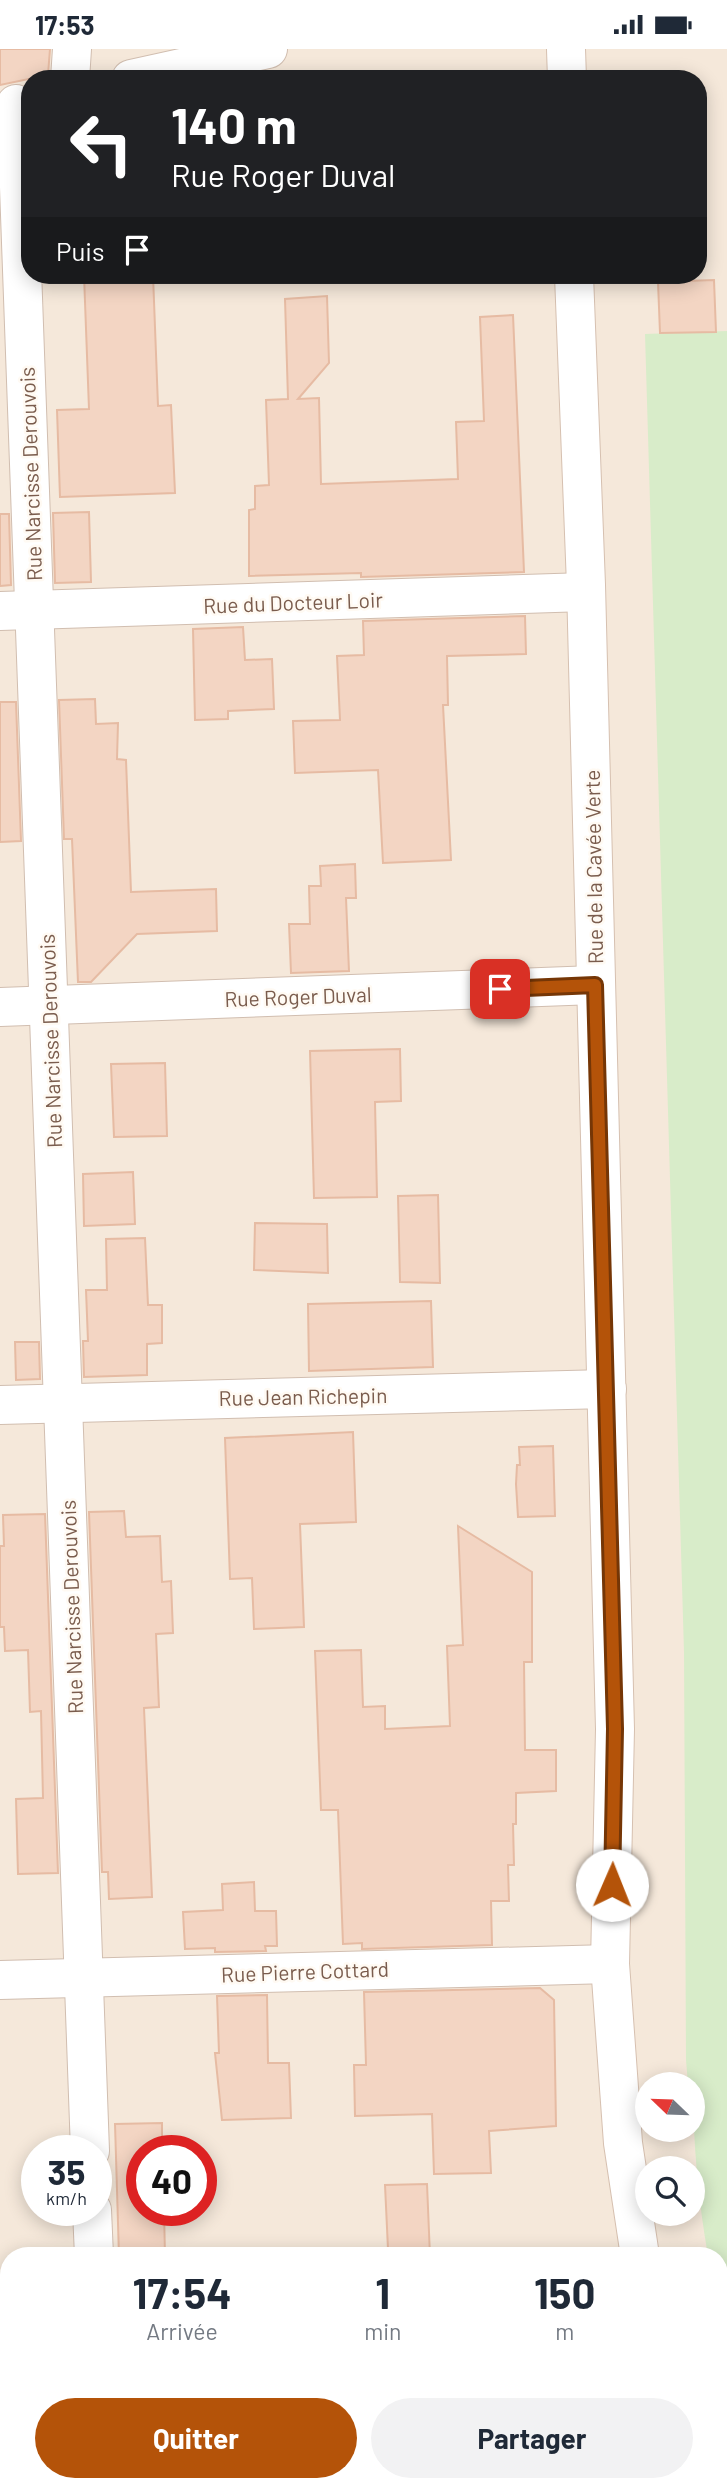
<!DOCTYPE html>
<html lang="fr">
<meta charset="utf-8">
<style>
:root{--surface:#fff;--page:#f2f2f3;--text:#1f2937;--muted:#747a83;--accent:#b45309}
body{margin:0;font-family:Barlow,sans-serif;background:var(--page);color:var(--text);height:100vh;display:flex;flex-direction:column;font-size:26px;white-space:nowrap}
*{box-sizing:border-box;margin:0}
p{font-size:23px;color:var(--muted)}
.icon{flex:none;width:38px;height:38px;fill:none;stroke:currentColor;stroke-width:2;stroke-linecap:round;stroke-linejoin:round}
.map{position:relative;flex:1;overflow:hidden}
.details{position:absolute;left:0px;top:2198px;width:728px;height:245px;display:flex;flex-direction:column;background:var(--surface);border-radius:28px 28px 0 0;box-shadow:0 4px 18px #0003}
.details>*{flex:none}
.banner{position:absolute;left:21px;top:21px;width:686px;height:214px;border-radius:28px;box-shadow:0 4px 18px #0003;background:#202124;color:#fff;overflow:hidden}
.needle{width:46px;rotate:293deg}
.tools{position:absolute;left:635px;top:2023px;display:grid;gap:14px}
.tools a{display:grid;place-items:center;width:70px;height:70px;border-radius:50%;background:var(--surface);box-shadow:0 4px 18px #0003;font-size:35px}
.speed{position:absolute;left:21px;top:2086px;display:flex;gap:14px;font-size:35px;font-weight:700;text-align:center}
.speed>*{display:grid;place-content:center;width:91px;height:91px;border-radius:50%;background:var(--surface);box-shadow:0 4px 18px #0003;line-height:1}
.speed small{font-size:18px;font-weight:400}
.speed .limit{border:10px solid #d22;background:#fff;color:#111}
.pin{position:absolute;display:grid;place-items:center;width:60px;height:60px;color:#fff;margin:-30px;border-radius:14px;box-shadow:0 4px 10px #0006}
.me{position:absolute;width:77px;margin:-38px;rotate:1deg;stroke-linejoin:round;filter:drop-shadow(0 0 5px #0008)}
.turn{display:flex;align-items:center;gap:24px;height:147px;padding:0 35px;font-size:32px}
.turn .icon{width:91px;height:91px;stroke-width:2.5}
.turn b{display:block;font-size:49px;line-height:60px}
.then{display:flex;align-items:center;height:66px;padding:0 35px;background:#0003;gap:14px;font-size:26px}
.eta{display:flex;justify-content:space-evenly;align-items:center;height:119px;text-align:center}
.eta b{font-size:42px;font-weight:700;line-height:49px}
.action{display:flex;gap:14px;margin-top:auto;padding:14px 35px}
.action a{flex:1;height:80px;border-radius:42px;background:var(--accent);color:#fff;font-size:28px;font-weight:700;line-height:80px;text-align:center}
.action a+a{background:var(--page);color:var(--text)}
.status{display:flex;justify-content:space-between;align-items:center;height:49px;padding:0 35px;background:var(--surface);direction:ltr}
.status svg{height:19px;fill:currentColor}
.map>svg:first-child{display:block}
.residential{fill:#f5e8da;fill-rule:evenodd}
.green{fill:#d8ecc9}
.building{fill:#f3d5c3;stroke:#e6bba3;stroke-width:2}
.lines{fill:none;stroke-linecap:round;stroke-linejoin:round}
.street-casing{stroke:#d1beb0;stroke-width:40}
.secondary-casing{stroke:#d6c0b0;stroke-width:40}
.street{stroke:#fff;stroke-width:38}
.secondary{stroke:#fff;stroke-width:38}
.route-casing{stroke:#753606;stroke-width:18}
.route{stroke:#b45309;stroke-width:12}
.labels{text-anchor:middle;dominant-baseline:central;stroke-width:5;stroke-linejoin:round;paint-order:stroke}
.street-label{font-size:21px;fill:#7a5c4d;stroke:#fffaf3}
</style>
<div class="status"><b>17:53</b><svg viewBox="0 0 49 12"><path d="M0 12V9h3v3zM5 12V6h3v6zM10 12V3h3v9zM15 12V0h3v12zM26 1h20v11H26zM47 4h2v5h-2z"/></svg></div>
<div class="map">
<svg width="727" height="2443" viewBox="0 0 727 2443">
<rect width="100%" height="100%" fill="#fdf6ec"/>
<path class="residential" d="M 0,0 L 727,0 L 727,2443 L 0,2443 ZM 30,30 L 698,30 L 698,226 L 30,226 ZM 648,2035 L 693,2035 L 693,2081 L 648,2081 ZM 37,2102 L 96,2102 L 96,2161 L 37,2161 ZM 142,2102 L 201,2102 L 201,2161 L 142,2161 ZM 648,2119 L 693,2119 L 693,2165 L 648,2165 ZM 9,2207 L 719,2207 L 719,2434 L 9,2434 Z"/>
<path class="green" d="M 727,282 L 727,2232 L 719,2232 L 719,2207 L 708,2207 C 698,2150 693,2093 693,2035 L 688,2035 L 686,2011 L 684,1603 L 645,285 Z"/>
<g class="building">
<path d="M 0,0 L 50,0 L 48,26 L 0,36 Z"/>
<path d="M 84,226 L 153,226 L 158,357 L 171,356 L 175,444 L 60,448 L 57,361 L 89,360 Z"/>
<path d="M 714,231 L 716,283 L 660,284 L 658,233 Z"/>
<path d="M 327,247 L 329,314 L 298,350 L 319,349 L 321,435 L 458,430 L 456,373 L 484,372 L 480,268 L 513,266 L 524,523 L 361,528 L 361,524 L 249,527 L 249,461 L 255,460 L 255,437 L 269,436 L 266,351 L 288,350 L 285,250 Z"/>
<path d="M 89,463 L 91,533 L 55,534 L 53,464 Z"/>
<path d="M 0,465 L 9,465 L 11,536 L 0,537 Z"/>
<path d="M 525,567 L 526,605 L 447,607 L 448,656 L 443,656 L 451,811 L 383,814 L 378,721 L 295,724 L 293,672 L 340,671 L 337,607 L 364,606 L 363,572 Z"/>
<path d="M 243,578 L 245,611 L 272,610 L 274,660 L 228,662 L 228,670 L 195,671 L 193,580 Z"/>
<path d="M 95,650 L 96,675 L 118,674 L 117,710 L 126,711 L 131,843 L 216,840 L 217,882 L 137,885 L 91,933 L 78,933 L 72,790 L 64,790 L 59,651 Z"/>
<path d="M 0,653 L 16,653 L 21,792 L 0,793 Z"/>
<path d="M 355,815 L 356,849 L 346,849 L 349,922 L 291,924 L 289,875 L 310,875 L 309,837 L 321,837 L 320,817 Z"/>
<path d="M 400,1000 L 401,1052 L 375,1053 L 377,1148 L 314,1149 L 310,1002 Z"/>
<path d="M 165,1014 L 167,1087 L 114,1088 L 111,1015 Z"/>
<path d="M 133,1123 L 135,1175 L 84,1177 L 83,1125 Z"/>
<path d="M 438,1146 L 440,1234 L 400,1233 L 398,1147 Z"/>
<path d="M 255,1174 L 327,1175 L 328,1224 L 254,1221 Z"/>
<path d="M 145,1189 L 148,1256 L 162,1256 L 162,1294 L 147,1295 L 147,1326 L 84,1328 L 83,1292 L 88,1292 L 86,1241 L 107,1241 L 106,1190 Z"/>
<path d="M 431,1252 L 433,1318 L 309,1322 L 308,1255 Z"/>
<path d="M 15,1293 L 39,1293 L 40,1330 L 16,1331 Z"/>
<path d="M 353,1383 L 356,1473 L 300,1475 L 304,1578 L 254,1580 L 252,1529 L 230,1530 L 225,1389 Z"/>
<path d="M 553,1397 L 555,1467 L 518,1468 L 516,1435 L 517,1416 L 520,1416 L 519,1398 Z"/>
<path d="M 124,1462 L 126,1488 L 160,1487 L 162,1533 L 171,1532 L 173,1584 L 156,1585 L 159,1658 L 144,1659 L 152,1848 L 109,1850 L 108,1823 L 102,1823 L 89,1463 Z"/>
<path d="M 45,1465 L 58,1824 L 18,1825 L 16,1750 L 43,1749 L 41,1662 L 30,1663 L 28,1601 L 5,1602 L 4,1578 L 0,1578 L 0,1497 L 4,1497 L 3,1466 Z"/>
<path d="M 458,1477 L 532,1523 L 532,1613 L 524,1613 L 525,1701 L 556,1701 L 556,1742 L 516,1744 L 516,1775 L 513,1775 L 514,1816 L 508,1816 L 509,1852 L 491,1852 L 492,1896 L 362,1900 L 362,1894 L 343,1895 L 338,1761 L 321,1761 L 315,1602 L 361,1601 L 363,1658 L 385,1657 L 385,1680 L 450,1677 L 447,1597 L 463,1596 Z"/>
<path d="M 254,1833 L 255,1862 L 276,1862 L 277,1897 L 265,1897 L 266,1902 L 215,1903 L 215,1899 L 185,1900 L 183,1863 L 223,1861 L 222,1835 Z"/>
<path d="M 540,1939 L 554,1951 L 556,2077 L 489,2082 L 491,2124 L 434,2125 L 432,2065 L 355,2067 L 354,2016 L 366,2016 L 364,1943 Z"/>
<path d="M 267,1946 L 268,2014 L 289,2014 L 291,2069 L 222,2071 L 215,2004 L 219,2004 L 217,1947 Z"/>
<path d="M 162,2074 L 162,2102 L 142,2102 L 142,2161 L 164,2161 L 165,2207 L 119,2207 L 115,2075 Z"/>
<path d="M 427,2135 L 430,2207 L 395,2207 L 394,2200 L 388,2200 L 385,2136 Z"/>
</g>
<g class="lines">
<defs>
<g id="street">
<path d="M 70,30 L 72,0"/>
<path d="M 131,30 L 268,0"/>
<path d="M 16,55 L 90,2102"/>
<path d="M 0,562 L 586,543"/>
<path d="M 0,958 L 595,936"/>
<path d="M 0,1356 L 607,1340"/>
<path d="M 0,1931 L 610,1915"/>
<path d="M 92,2161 L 94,2207"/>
<path d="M 102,2434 L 102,2443"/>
</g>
<g id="secondary">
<path d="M 566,0 L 567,30"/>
<path d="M 574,226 L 586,536 L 615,1680 L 610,1915 L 623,2094 L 640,2207"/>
<path d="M 690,2434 L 692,2443"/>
</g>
</defs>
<use href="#street" class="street-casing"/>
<use href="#secondary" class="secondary-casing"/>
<use href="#street" class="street"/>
<use href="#secondary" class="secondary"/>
</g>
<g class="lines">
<defs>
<path id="route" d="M 500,940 L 595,936 L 615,1680 L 612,1836"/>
</defs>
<use href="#route" class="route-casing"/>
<use href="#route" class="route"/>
</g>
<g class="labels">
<g class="street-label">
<text transform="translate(30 425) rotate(-92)">Rue Narcisse Derouvois</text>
<text transform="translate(293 553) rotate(-2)">Rue du Docteur Loir</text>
<text transform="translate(593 818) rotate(-91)">Rue de la Cavée Verte</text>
<text transform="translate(298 947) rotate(-2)">Rue Roger Duval</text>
<text transform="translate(50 992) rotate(-92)">Rue Narcisse Derouvois</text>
<text transform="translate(303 1347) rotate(-1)">Rue Jean Richepin</text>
<text transform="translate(71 1558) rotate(-92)">Rue Narcisse Derouvois</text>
<text transform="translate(305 1922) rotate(-2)">Rue Pierre Cottard</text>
</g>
</g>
</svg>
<div class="tools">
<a><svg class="needle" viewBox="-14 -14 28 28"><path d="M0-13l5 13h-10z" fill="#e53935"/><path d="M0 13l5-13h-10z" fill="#747a83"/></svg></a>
<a><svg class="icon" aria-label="search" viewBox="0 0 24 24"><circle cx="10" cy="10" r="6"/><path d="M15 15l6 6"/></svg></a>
</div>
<div class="speed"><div>35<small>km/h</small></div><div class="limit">40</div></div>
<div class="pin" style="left:500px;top:940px;background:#d93025"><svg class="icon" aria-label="arrive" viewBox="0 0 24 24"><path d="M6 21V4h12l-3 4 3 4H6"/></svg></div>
<svg class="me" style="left:612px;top:1836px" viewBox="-20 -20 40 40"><circle r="19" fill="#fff"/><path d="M0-13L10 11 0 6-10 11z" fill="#b45309"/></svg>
<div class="banner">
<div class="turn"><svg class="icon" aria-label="left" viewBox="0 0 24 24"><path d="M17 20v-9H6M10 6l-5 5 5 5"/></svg><div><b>140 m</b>Rue Roger Duval</div></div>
<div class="then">Puis<svg class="icon" aria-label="arrive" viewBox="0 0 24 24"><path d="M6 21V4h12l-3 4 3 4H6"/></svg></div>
</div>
<section class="details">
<div class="eta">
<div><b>17:54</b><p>Arrivée</p></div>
<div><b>1</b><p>min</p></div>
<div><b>150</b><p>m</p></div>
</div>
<div class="action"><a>Quitter</a><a>Partager</a></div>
</section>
</div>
